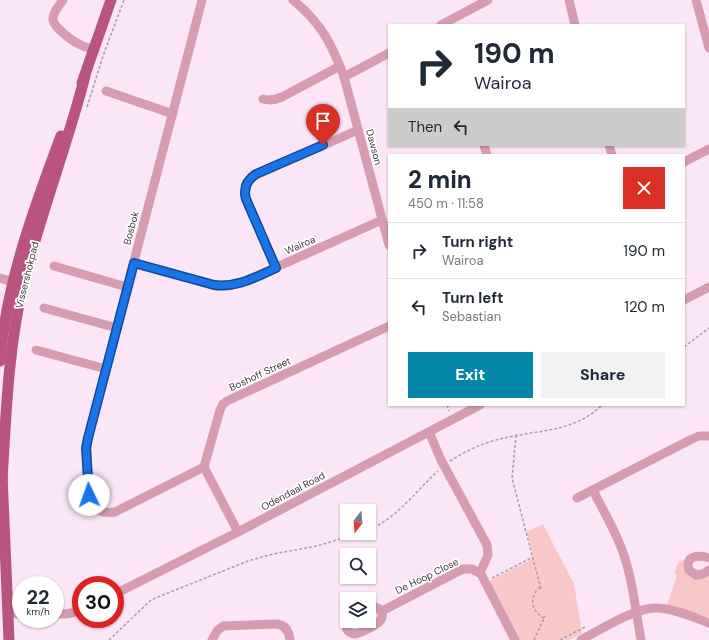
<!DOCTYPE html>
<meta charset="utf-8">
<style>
:root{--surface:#fff;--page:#f2f2f3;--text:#1f2937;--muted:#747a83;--line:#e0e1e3;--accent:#0586a9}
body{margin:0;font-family:"DM Sans",sans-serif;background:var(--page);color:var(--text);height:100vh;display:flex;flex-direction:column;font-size:15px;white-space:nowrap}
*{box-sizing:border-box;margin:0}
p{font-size:13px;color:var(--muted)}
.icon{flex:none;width:22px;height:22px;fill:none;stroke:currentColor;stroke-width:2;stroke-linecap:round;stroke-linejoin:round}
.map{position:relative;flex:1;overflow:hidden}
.sheet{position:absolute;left:388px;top:154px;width:297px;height:252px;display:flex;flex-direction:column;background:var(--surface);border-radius:0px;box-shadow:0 1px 3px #0004}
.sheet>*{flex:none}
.guide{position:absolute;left:388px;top:24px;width:297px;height:122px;border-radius:0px;box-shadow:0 1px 3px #0004;background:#fff;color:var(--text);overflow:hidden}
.needle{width:26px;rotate:196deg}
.buttons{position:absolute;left:340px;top:504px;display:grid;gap:8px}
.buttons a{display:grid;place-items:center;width:36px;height:36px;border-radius:0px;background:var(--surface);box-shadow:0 1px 3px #0004;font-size:20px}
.speed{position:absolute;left:12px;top:576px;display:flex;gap:8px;font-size:20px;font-weight:700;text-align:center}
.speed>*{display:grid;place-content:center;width:52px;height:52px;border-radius:50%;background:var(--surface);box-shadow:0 1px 3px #0004;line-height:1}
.speed small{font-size:10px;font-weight:400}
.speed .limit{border:6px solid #d22;background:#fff;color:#111}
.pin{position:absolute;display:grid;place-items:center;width:34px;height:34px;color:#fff;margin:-41px -17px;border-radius:50% 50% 50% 0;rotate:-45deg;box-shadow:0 0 4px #0007}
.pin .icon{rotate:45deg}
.me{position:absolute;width:44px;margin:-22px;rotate:357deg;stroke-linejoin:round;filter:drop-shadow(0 0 3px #0008)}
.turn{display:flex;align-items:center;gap:14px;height:84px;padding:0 20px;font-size:18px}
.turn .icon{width:52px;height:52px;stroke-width:2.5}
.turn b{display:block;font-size:28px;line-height:34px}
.then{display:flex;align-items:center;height:38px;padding:0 20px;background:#0003;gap:8px;font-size:15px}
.round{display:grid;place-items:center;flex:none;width:42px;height:42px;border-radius:0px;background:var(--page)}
.headline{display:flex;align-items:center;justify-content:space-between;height:68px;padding:0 20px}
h1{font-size:24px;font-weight:800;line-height:30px}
.action{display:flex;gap:8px;margin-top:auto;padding:8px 20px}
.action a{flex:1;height:46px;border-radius:0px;background:var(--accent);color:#fff;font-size:16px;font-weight:800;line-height:46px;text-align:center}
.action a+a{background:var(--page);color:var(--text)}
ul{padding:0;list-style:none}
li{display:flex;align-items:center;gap:12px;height:56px;padding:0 20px;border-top:1px solid var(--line)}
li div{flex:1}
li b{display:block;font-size:15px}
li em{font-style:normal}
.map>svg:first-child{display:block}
.green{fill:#f8c7c8}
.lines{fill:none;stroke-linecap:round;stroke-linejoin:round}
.path{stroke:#ab9ba8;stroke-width:1.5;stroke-dasharray:3 2;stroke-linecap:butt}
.minor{stroke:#d69cb2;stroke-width:9}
.major{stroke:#b95480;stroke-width:11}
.route-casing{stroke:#114b97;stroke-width:10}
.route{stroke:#1a73e8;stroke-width:7}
.labels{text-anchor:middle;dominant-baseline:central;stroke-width:3.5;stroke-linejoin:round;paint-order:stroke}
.street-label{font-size:10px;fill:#40383e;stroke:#fff}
</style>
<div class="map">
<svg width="709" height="640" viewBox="0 0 709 640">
<rect width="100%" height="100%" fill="#fbe6f7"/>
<g class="green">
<path d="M 543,524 L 574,584 L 582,633 L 569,640 L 519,640 L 489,581 L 534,558 L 527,532 Z"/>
<path d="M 685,560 L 685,568 L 709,575 L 709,618 L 667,605 L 677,575 L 674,574 L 679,561 Z"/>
</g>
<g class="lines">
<g class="path">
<path d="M 87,107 L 103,56 L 124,0"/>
<path d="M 684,347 L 709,328"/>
<path d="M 447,405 L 449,411"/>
<path d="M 516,435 L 512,478 L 541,589"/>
<path d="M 450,461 C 467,450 485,442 504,438 C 538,430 575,432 602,405"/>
<path d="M 369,530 C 398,517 415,492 438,471"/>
<path d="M 492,578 L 533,557"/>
<path d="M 540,587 C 528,597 532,612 544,618"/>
<path d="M 109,640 L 151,600 L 163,595 L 248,561 L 273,554 L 317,546 L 360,533"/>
<path d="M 534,640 L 545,616"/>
<path d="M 560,640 L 585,627"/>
</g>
<g class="minor">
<path d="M 63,0 C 59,6 52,13 53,20 C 54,27 72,41 79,44 C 83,47 89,48 94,49"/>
<path d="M 202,0 L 88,438 C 86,449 87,459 88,470 C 88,489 87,517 115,512 L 204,467"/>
<path d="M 293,0 C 321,23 332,44 344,77 L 389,245"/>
<path d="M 569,0 L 575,25"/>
<path d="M 696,0 L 709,48"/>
<path d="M 441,25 L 488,0"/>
<path d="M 344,77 L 389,53"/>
<path d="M 106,91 L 173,114"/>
<path d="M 263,99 C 270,101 275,100 282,97 L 340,66"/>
<path d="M 484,145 L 487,155"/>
<path d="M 609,145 L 612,155"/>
<path d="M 684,162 L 709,149"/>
<path d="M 134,263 L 214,285 L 225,286 L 241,283 L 382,220"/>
<path d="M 54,266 L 127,287"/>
<path d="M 276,268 L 245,196 C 245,186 248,180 256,175 L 358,130"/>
<path d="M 0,278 L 20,284"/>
<path d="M 684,300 L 709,287"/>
<path d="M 44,308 L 117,328"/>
<path d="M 36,350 L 106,369"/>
<path d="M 429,432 L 441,460 L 487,545 L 488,555 L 480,573"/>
<path d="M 593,490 C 601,507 611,523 618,540 C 632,571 635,607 641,640"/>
<path d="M 577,498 L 690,440 L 699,436 L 709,436"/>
<path d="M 238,532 L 204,467 L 220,410 L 223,404 L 227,401 L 389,326"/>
<path d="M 709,558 C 699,555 684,555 689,570 L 696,575 L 703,574 L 709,570"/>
<path d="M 115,594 L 238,532 L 480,405"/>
<path d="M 382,611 L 463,569 L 472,569 L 481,574 L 515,640"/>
<path d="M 8,613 L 21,614"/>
<path d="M 55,614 L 66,614 L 81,611"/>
<path d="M 347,620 C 344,627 347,633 355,634 C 360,633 377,625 380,621 C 387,613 377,604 369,607"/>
<path d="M 212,640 L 217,631 L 223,626 L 275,624 C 285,624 289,631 290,640"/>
<path d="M 581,640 C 600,630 637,606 658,608 C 675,609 693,617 709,623"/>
</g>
<g class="major">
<path d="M 82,83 L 111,0"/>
<path d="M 0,361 C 6,284 34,208 61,136"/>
<path d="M 2,474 L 9,640"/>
<path d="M 2,481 C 6,415 8,350 23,285 C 40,214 67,147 85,76"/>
</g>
</g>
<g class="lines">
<defs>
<path id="route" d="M 89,495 L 86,448 L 88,438 L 134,263 L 214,285 C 237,288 256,277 276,268 L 246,199 C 243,188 247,180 256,174 L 323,145"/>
</defs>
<use href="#route" class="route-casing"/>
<use href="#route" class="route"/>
</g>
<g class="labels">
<g class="street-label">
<text transform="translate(374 147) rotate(75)">Dawson</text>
<text transform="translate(131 228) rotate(-75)">Bosbok</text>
<text transform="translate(300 245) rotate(-24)">Wairoa</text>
<text transform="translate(27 275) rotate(-76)">Vissershokpad</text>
<text transform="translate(260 374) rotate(-25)">Boshoff Street</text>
<text transform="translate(293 491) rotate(-28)">Odendaal Road</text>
<text transform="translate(427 576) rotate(-26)">De Hoop Close</text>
</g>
</g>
</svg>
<div class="buttons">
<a><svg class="needle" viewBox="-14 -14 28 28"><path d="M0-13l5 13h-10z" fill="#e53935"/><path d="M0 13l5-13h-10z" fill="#747a83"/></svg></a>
<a><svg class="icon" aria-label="search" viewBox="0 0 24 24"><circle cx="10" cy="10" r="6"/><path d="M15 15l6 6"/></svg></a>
<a><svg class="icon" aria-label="layers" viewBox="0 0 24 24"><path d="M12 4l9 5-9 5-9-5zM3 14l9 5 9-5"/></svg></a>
</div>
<div class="speed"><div>22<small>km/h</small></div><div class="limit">30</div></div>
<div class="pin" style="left:323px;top:145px;background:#d93025"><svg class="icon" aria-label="arrive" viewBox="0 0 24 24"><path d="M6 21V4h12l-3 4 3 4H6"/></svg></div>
<svg class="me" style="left:89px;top:495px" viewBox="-20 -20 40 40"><circle r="19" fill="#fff"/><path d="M0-13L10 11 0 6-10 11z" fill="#1a73e8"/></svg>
<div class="guide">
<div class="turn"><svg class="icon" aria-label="right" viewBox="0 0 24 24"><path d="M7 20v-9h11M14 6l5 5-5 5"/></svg><div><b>190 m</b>Wairoa</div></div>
<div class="then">Then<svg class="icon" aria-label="left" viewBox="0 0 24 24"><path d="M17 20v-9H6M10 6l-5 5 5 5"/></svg></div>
</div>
<section class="sheet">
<div class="headline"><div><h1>2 min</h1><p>450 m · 11:58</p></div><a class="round" style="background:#d93025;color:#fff"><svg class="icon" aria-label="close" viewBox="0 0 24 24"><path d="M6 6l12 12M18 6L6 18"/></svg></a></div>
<ul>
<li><svg class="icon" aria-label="right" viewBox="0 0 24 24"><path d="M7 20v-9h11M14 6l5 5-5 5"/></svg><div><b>Turn right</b><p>Wairoa</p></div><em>190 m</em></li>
<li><svg class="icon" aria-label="left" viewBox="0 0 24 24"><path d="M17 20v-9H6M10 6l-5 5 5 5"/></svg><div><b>Turn left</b><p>Sebastian</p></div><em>120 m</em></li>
</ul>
<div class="action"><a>Exit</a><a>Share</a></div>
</section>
</div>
